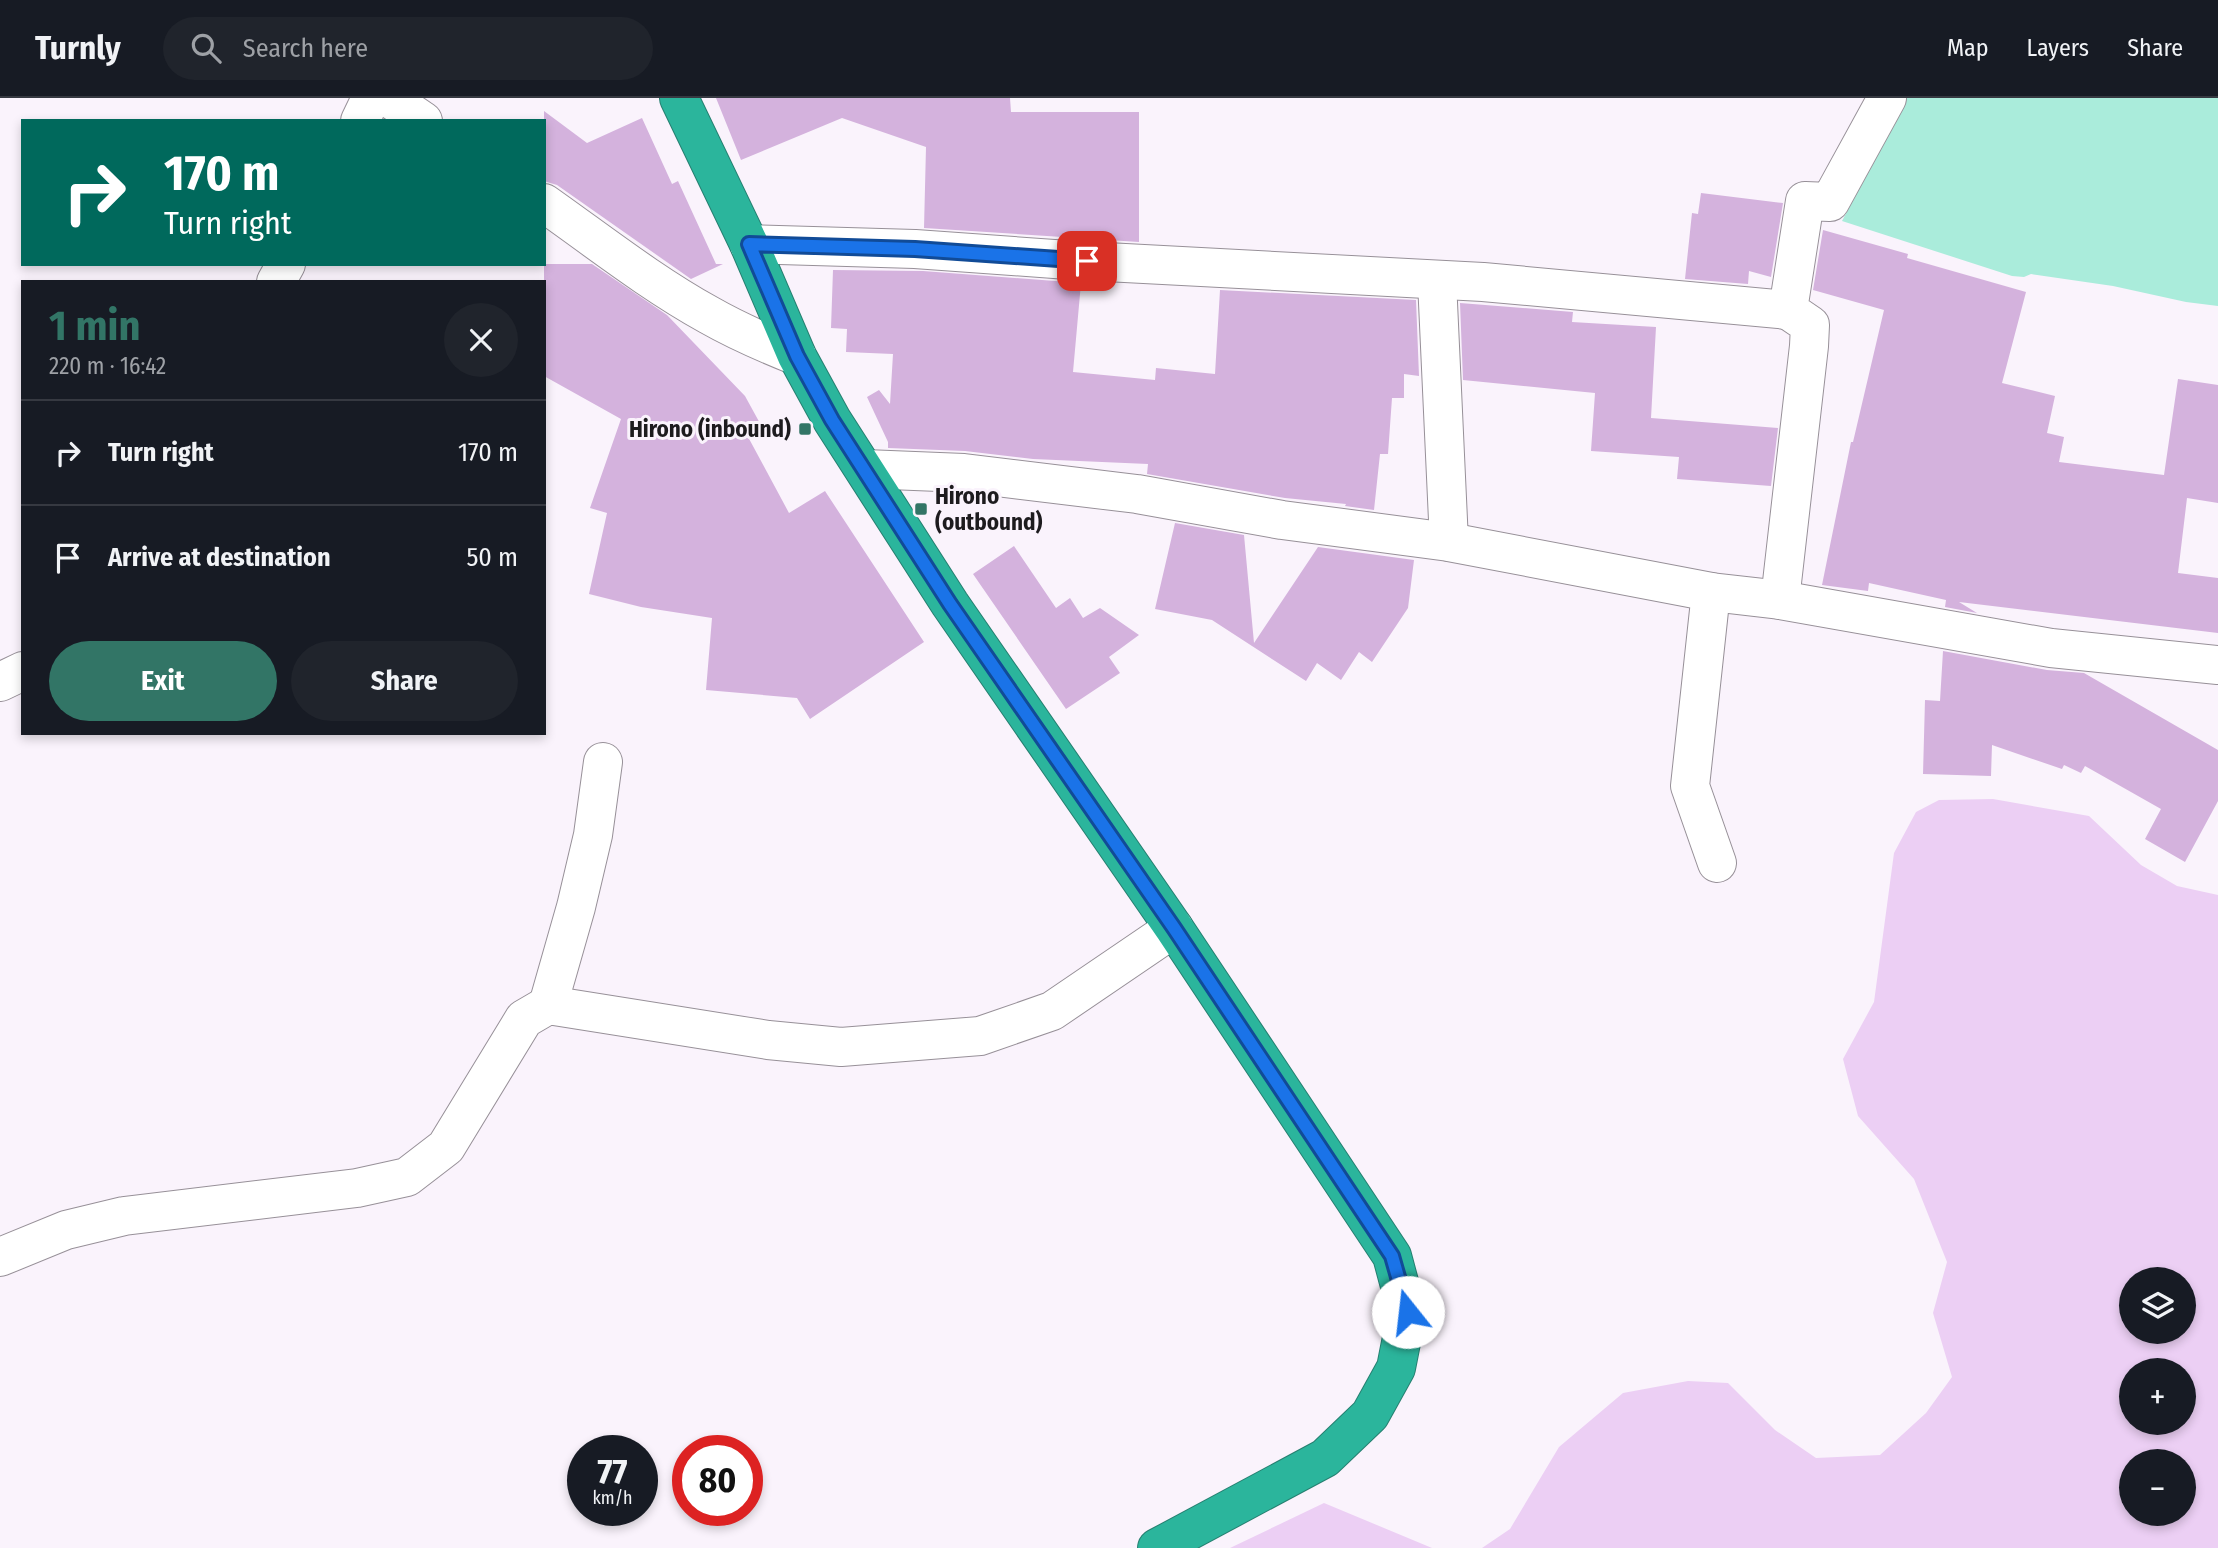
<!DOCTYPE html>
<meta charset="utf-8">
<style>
:root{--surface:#171b24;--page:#20242c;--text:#f1f3f6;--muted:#9ea1a6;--line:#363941;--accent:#327566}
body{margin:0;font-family:"Fira Sans Condensed",sans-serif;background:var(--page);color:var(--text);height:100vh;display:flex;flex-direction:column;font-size:26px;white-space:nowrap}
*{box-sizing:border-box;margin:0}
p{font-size:23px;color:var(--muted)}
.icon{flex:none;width:38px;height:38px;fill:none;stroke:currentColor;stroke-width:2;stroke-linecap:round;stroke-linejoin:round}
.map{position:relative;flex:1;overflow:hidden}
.sheet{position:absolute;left:21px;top:182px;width:525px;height:455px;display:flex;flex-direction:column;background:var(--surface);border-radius:0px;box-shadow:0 4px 10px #0003}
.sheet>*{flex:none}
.guide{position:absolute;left:21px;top:21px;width:525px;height:147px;border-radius:0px;box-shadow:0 4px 10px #0003;background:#00695c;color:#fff;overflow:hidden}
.fabs{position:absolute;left:2119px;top:1169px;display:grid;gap:14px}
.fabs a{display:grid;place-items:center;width:77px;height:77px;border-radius:50%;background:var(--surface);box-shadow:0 4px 10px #0003;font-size:35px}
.speed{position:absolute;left:567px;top:1337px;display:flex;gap:14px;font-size:35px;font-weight:700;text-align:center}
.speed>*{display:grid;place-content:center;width:91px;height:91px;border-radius:50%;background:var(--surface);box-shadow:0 4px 10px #0003;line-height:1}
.speed small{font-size:18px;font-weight:400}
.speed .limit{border:10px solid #d22;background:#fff;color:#111}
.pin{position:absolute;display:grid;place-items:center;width:60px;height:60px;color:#fff;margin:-30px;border-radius:14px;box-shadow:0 4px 10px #0006}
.me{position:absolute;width:77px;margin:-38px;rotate:344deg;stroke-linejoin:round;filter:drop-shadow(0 0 5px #0008)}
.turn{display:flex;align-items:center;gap:24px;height:147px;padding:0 28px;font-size:32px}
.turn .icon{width:91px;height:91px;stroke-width:2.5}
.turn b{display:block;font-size:49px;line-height:60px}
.round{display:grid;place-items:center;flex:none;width:74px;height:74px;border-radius:37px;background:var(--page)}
.summary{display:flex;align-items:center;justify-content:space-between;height:119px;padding:0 28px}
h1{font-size:42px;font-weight:700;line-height:52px;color:var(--accent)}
.button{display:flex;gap:14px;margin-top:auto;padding:14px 28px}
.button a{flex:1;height:80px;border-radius:42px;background:var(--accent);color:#fff;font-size:28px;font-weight:700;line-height:80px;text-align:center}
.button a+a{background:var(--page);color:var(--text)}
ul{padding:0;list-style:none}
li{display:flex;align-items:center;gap:21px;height:105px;padding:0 28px;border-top:2px solid var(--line)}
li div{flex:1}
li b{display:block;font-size:26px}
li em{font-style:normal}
header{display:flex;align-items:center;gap:42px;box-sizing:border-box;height:98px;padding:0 35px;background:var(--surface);border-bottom:2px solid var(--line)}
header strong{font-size:33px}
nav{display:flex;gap:38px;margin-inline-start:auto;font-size:24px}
.search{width:490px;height:63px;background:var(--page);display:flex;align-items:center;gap:18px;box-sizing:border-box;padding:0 24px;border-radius:38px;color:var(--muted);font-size:26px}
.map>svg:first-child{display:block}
.green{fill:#eccff4;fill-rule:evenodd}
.water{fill:#aaecdb}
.building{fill:#d4b2dd}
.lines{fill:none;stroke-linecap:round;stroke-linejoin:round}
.minor-casing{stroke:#979098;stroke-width:40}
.highway-casing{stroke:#267f70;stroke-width:40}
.minor{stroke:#fff;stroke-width:38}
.highway{stroke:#2bb59c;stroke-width:38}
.route-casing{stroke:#114b97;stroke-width:18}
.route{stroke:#1a73e8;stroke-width:12}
.poi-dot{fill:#327566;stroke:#faf3fc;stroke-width:2.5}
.labels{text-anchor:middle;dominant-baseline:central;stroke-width:6;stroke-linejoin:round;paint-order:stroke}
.poi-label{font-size:23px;font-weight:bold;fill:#1d1b1e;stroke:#faf3fc;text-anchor:end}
</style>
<header>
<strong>Turnly</strong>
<div class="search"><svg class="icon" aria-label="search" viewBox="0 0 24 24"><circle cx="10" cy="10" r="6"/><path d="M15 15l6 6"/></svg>Search here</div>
<nav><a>Map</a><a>Layers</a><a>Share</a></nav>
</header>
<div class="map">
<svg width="2218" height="1450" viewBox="0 0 2218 1450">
<rect width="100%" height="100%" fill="#faf3fc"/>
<g class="green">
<path d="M 1993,701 L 2089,718 L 2141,767 L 2177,788 L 2218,797 L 2218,1450 L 1482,1450 L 1510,1431 L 1559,1349 L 1623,1295 L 1688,1283 L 1728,1285 L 1775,1332 L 1816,1360 L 1880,1357 L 1926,1315 L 1952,1279 L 1933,1215 L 1947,1164 L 1914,1081 L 1858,1018 L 1843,961 L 1874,904 L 1894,755 L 1916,714 L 1939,702 ZM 2132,1181 L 2184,1181 L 2184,1234 L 2132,1234 ZM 2132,1272 L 2184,1272 L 2184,1325 L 2132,1325 ZM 2132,1363 L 2184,1363 L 2184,1416 L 2132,1416 Z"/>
<path d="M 1324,1405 L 1432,1450 L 1230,1450 Z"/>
</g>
<path class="water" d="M 1907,0 L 2218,0 L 2218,208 L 2186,204 L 2113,188 L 2031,176 L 2024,179 L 2012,178 L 1842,123 Z"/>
<g class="building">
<path d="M 716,0 L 1010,0 L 1011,14 L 1139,14 L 1139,144 L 924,130 L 926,49 L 842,20 L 741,62 Z"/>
<path d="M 544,13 L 587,45 L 642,20 L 672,86 L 678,83 L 716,166 L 723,166 L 691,181 L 557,87 L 544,83 Z"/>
<path d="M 1701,95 L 1783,105 L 1771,179 L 1749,173 L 1748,186 L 1685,181 L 1692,115 L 1698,116 Z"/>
<path d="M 1823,132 L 1908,156 L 1907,160 L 2026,194 L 2002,285 L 2055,298 L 2047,335 L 2064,339 L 2059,364 L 2164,377 L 2178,281 L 2218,287 L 2218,405 L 2187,400 L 2178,475 L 2218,480 L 2218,535 L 1959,504 L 1977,515 L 1945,509 L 1946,502 L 1869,485 L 1868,493 L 1822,487 L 1851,344 L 1853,344 L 1884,212 L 1813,192 Z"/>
<path d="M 544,166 L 592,166 L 667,217 L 745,298 L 762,329 L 747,337 L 789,415 L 825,393 L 924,544 L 810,621 L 797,600 L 706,592 L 712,520 L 641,509 L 589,496 L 607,415 L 590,410 L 621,321 L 544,278 Z"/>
<path d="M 833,172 L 923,173 L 1081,185 L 1073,274 L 1155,282 L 1156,270 L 1215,276 L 1220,192 L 1416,202 L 1419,278 L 1404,276 L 1404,300 L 1392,300 L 1388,356 L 1380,356 L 1374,412 L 1345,408 L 1346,406 L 1285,400 L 1147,376 L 1148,366 L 1033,361 L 965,353 L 888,350 L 888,344 L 867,299 L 879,292 L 890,306 L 893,256 L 846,254 L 847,231 L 831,230 Z"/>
<path d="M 1460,205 L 1573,214 L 1572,224 L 1656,229 L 1651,320 L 1778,330 L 1771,388 L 1677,381 L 1679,359 L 1591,353 L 1595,295 L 1463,282 Z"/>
<path d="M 1175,425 L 1244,437 L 1254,545 L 1318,449 L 1414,462 L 1408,510 L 1372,564 L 1359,554 L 1341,582 L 1317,565 L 1306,583 L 1212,522 L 1155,511 Z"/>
<path d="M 1014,448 L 1056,510 L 1070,500 L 1083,520 L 1100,510 L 1139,537 L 1109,559 L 1120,575 L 1066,611 L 973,476 Z"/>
<path d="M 1943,553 L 2047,572 L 2084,575 L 2218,652 L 2218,703 L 2185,764 L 2145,741 L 2161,711 L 2085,668 L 2081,675 L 2064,667 L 2062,671 L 1992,647 L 1991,678 L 1923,676 L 1925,602 L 1940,603 Z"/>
</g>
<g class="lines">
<defs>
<g id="minor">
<path d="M 389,0 L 423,23"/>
<path d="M 360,23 L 371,0"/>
<path d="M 544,105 C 598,143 651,185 709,217 C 737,233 767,246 797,258"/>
<path d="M 749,146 L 915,151 L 1068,162 L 1483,184 L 1788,212"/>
<path d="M 1437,183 L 1449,444"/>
<path d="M 276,184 L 286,166"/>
<path d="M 865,371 L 964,375 L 1137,396 L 1282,422 L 1449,444 L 1711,494 L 1780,502 L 2051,550 L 2218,567"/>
<path d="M 1711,494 L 1690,688 L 1717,765"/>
<path d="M 1780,502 L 1809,248 L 1810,227 L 1788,212 L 1805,103 L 1830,104 L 1887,0"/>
<path d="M 0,584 L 23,573"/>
<path d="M 548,907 L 576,809 L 593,737 L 603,664"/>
<path d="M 0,1159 L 66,1132 L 124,1118 L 357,1090 L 407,1079 L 446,1049 L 524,921 L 548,907 L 768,942 L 841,949 L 980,938 L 1052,913 L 1174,830"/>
</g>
<path id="highway" d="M 679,0 L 749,146 L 797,258 L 832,322 L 950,506 L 1174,830 L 1392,1158 L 1407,1214 L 1396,1270 L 1370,1317 L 1325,1360 L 1157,1450"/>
</defs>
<use href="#minor" class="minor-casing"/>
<use href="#highway" class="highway-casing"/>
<use href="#minor" class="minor"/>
<use href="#highway" class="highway"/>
</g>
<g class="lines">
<defs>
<path id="route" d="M 1087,163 L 915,151 L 749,146 L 797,258 L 832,322 L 950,506 L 1174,830 L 1392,1158 L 1408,1214"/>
</defs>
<use href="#route" class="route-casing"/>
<use href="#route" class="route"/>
</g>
<g class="poi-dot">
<rect x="798" y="324" width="14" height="14" rx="3.5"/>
<rect x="914" y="404" width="14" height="14" rx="3.5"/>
</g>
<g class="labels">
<g class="poi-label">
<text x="791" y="331">Hirono (inbound)</text>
<text x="935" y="398" text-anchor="start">Hirono<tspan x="935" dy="26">(outbound)</tspan></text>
</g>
</g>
</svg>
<div class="fabs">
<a><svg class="icon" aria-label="layers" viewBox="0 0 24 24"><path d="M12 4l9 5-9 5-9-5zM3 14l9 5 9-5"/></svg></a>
<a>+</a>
<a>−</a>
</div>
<div class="speed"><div>77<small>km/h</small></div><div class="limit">80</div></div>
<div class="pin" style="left:1087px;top:163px;background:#d93025"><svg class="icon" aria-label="arrive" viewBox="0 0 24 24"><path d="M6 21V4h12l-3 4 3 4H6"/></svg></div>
<svg class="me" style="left:1408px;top:1214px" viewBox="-20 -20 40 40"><circle r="19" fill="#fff"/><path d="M0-13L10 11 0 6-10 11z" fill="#1a73e8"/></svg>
<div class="guide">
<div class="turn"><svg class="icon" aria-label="right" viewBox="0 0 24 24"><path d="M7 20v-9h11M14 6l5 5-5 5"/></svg><div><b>170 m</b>Turn right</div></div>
</div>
<section class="sheet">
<div class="summary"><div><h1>1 min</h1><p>220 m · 16:42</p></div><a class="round"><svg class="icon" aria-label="close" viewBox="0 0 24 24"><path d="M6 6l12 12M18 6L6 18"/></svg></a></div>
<ul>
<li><svg class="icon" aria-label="right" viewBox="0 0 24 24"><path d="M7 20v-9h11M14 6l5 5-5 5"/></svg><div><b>Turn right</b></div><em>170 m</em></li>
<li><svg class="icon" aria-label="arrive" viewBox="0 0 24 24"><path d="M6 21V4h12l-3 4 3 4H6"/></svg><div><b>Arrive at destination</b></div><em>50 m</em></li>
</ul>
<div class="button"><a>Exit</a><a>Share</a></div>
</section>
</div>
